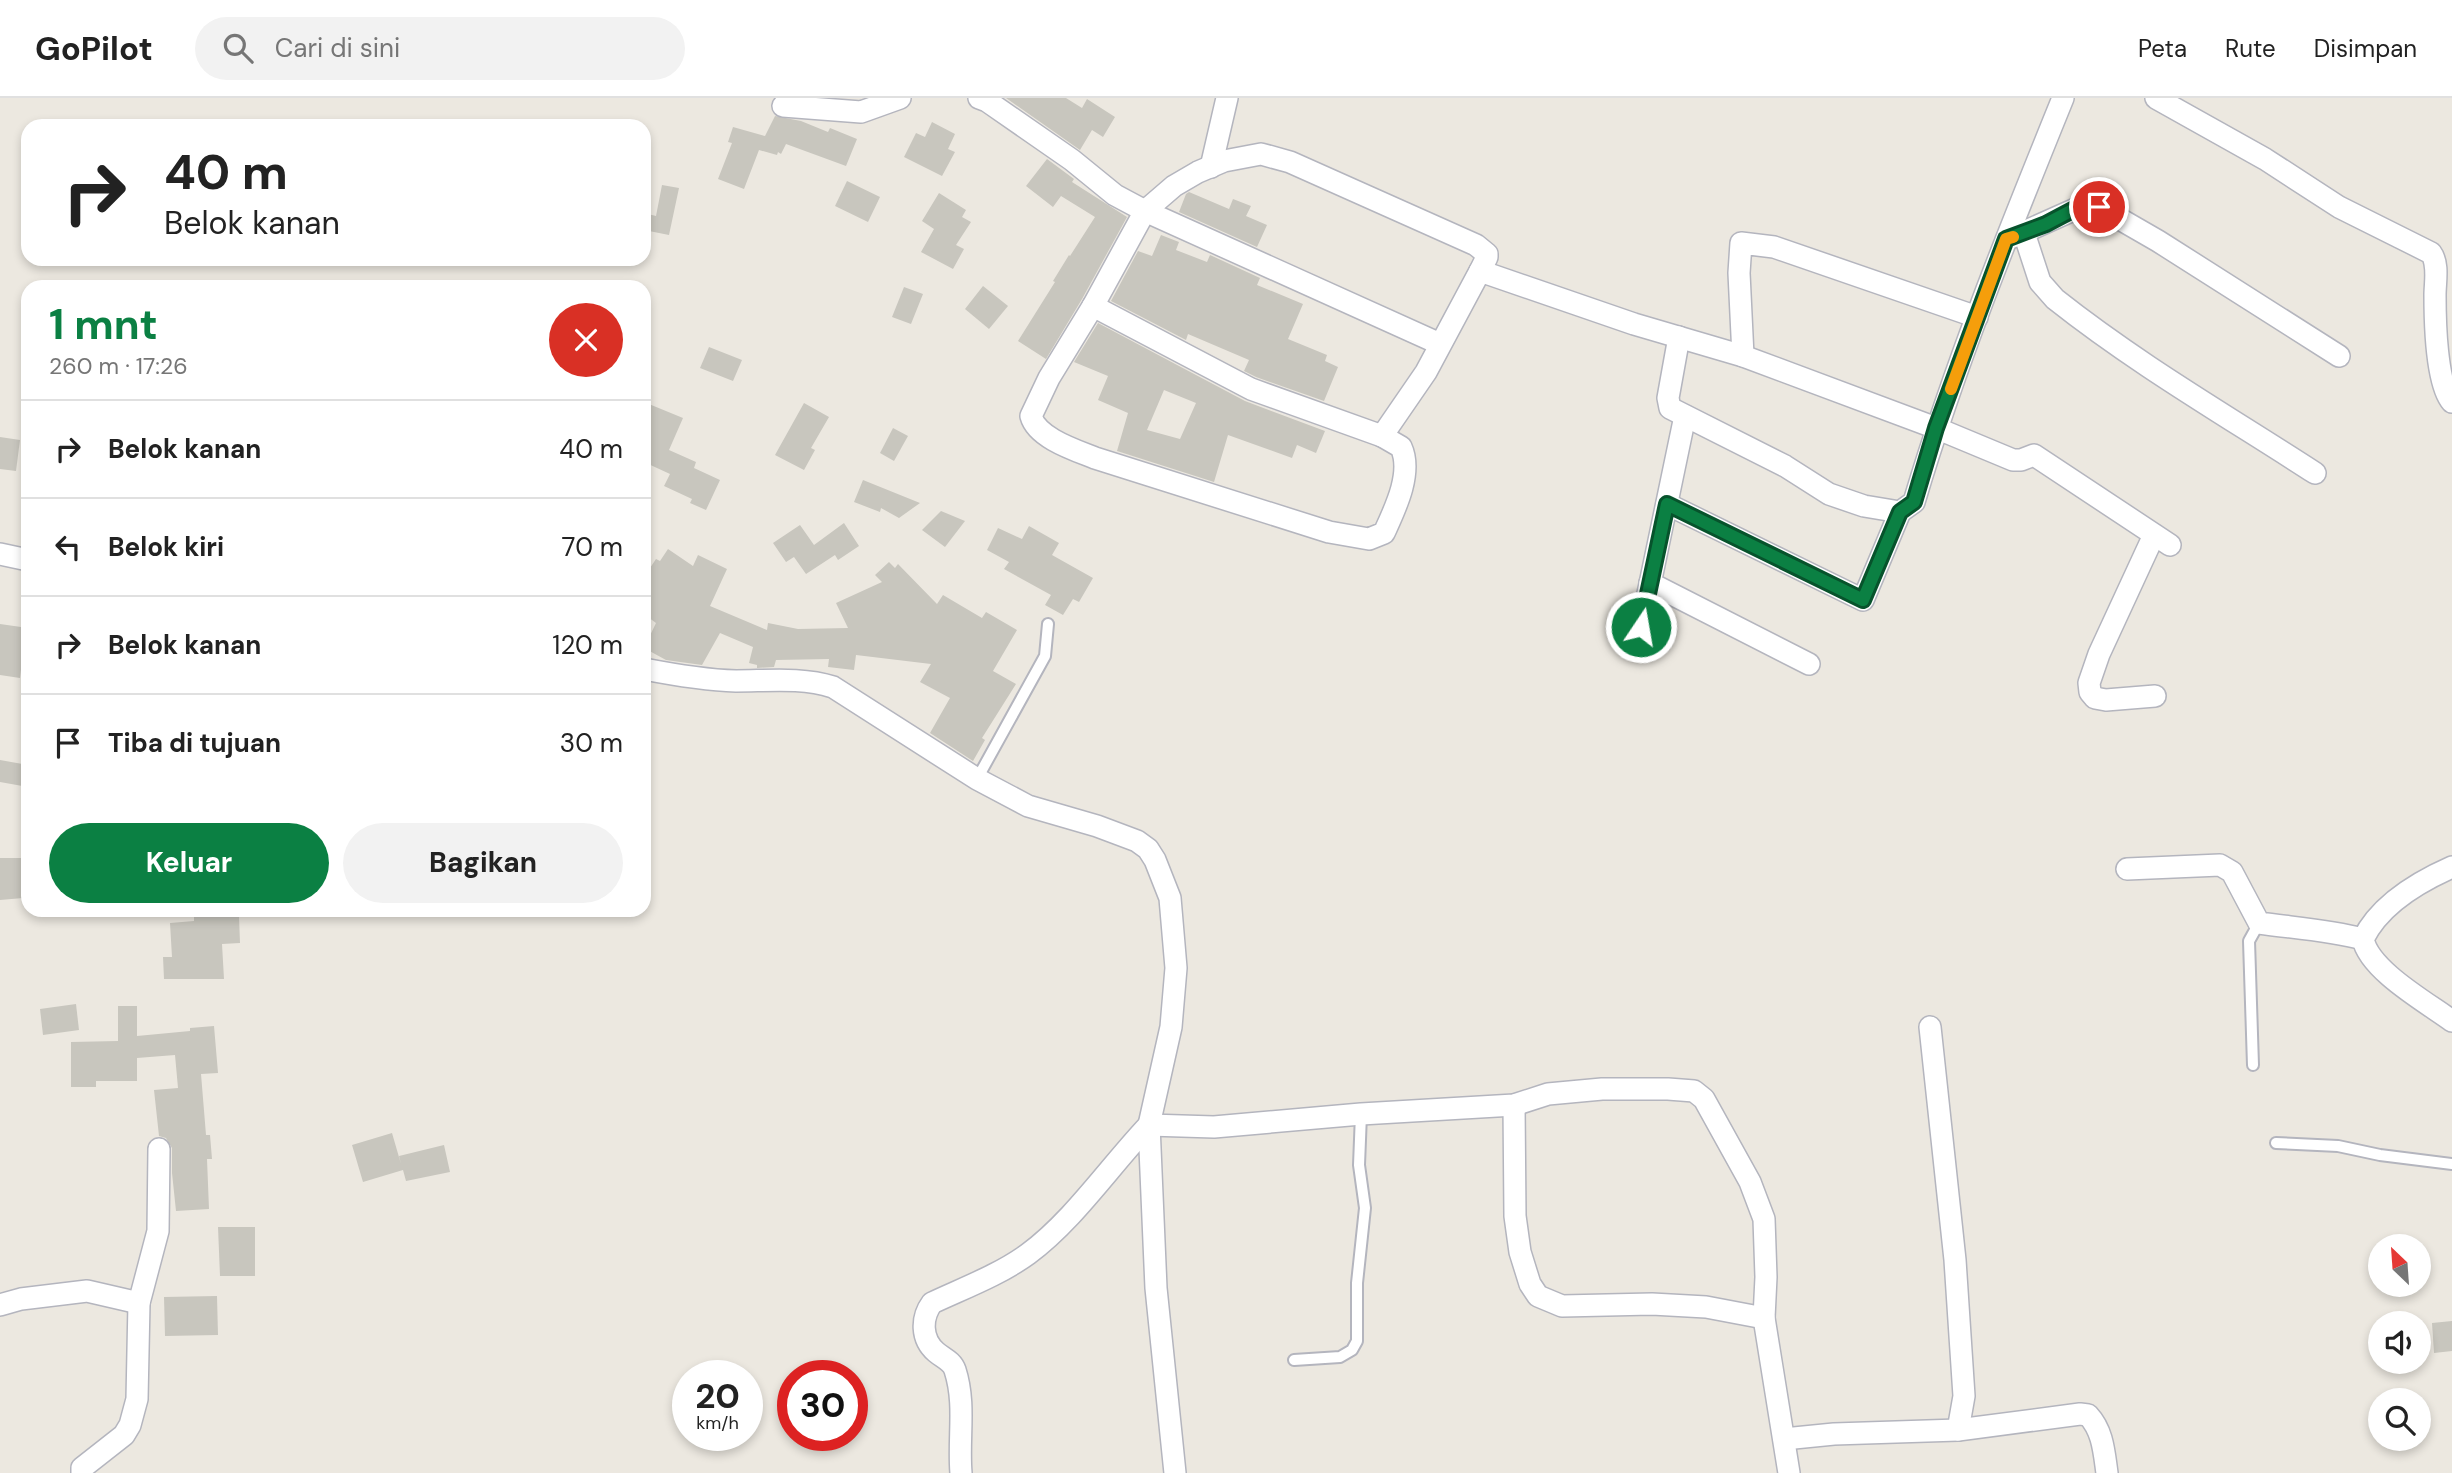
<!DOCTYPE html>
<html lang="id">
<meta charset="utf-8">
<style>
:root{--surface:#fff;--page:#f2f2f2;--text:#222;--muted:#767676;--line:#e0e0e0;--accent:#0b8043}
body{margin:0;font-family:"DM Sans",sans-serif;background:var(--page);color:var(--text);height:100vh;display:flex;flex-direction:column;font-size:26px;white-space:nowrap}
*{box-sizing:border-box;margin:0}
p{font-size:23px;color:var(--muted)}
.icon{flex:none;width:38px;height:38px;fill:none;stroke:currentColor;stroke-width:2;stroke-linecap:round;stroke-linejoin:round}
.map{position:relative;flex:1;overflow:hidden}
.drawer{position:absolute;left:21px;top:182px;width:630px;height:637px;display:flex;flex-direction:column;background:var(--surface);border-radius:21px;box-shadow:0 4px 10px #0003}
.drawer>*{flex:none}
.top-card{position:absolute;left:21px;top:21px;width:630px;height:147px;border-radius:21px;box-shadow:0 4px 10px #0003;background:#fff;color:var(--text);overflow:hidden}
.needle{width:46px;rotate:335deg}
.tools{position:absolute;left:2368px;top:1136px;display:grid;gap:14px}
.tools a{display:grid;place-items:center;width:63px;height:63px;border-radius:50%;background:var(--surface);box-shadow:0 4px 10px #0003;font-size:35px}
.speed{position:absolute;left:672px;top:1262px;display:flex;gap:14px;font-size:35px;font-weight:700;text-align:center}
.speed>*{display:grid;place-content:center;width:91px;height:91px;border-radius:50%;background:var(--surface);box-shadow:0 4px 10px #0003;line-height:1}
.speed small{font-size:18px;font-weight:400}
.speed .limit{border:10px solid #d22;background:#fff;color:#111}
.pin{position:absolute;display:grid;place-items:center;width:60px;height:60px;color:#fff;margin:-30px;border:4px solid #fff;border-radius:50%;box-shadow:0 2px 7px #0007}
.me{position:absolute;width:77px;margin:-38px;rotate:12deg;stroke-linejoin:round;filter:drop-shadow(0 0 5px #0008)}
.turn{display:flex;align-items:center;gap:24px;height:147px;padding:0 28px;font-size:32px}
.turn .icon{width:91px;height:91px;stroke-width:2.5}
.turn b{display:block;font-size:49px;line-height:60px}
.round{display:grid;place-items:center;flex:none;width:74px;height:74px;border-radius:37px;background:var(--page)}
.headline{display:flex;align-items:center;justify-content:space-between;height:119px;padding:0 28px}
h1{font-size:42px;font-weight:700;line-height:52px;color:var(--accent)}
.primary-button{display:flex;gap:14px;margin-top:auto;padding:14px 28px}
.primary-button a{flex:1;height:80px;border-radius:42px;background:var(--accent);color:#fff;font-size:28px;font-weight:700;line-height:80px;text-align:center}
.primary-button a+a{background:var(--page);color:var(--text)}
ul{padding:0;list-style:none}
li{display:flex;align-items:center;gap:21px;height:98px;padding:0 28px;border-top:2px solid var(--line)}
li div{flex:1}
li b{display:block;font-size:26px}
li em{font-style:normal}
header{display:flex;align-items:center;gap:42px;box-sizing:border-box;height:98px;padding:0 35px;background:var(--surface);border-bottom:2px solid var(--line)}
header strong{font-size:33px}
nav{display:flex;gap:38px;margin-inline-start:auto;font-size:24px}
.search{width:490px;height:63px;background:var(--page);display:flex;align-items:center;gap:18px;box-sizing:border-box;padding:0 24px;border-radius:38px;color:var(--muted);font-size:26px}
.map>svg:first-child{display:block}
.building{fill:#c8c6be;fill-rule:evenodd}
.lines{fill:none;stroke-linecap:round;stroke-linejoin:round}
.lane-casing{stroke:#b4b5be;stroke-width:14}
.street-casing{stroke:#b4b5be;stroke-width:24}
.lane{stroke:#fff;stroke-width:10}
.street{stroke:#fff;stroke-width:21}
.route-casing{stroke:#07532c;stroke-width:18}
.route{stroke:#0b8043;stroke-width:12}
.slow{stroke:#f59e0b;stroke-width:12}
</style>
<header>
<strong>GoPilot</strong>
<div class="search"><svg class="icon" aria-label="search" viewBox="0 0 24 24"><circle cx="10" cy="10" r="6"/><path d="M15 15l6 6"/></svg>Cari di sini</div>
<nav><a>Peta</a><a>Rute</a><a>Disimpan</a></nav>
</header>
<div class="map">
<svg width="2452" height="1375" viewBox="0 0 2452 1375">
<rect width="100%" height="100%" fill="#ece8e0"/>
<g class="building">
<path d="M 1006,0 L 1066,0 L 1082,10 L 1087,1 L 1115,19 L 1103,39 L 1092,32 L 1080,52 Z"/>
<path d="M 775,18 L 801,23 L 828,34 L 830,30 L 857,41 L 846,68 L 786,46 L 781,56 L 778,54 L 777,57 L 759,52 L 744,91 L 718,81 L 732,45 L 728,44 L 733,29 L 765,38 Z"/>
<path d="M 932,24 L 955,36 L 948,51 L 955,54 L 942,78 L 904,59 L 916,35 L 925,39 Z"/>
<path d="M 1047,61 L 1074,81 L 1072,84 L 1127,119 L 1082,201 L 1046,261 L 1018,243 L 1055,184 L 1053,183 L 1069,157 L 1070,158 L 1095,119 L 1061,98 L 1053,109 L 1026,88 Z"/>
<path d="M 847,83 L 880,99 L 868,124 L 835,108 Z"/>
<path d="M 662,87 L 679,90 L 669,137 L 644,132 L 644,115 L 656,118 Z"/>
<path d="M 1189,94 L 1229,111 L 1233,101 L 1251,108 L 1246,118 L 1267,127 L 1257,149 L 1179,114 L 1186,96 Z"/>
<path d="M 939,95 L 966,112 L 962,119 L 971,124 L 956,147 L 964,151 L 953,171 L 921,154 L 934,131 L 922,123 Z"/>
<path d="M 1161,137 L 1179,144 L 1176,152 L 1207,164 L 1210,157 L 1260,180 L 1257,187 L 1303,206 L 1288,241 L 1327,257 L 1325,263 L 1338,269 L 1324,303 L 1256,279 L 1244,273 L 1249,262 L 1188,236 L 1186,242 L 1111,203 L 1138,153 L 1152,158 Z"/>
<path d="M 983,188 L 1008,208 L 989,231 L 965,211 Z"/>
<path d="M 904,189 L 923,196 L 911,226 L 892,219 Z"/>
<path d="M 1098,225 L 1245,303 L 1325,333 L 1316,355 L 1297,347 L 1292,360 L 1228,337 L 1214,384 L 1117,353 L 1128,315 L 1098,302 L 1108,278 L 1074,264 ZM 1164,292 L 1196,305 L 1180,341 L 1147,332 Z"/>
<path d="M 709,249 L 742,262 L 733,283 L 700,270 Z"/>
<path d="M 644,304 L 683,320 L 669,352 L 696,364 L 694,370 L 720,382 L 706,412 L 690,405 L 692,401 L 664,388 L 670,376 L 644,364 Z"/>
<path d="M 804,305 L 829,319 L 811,350 L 815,352 L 804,372 L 775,357 Z"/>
<path d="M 893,330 L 908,338 L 894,363 L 880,355 Z"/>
<path d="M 0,339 L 20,342 L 16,373 L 0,371 Z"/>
<path d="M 863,382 L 920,405 L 899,420 L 881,410 L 880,414 L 854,404 Z"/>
<path d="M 941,413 L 965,423 L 945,449 L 922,432 Z"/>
<path d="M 844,425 L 859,448 L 838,462 L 835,457 L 806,476 L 794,459 L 786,464 L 773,445 L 800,427 L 814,447 Z"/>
<path d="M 1029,428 L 1059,445 L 1052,457 L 1093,480 L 1079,504 L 1073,501 L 1063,517 L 1045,507 L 1051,497 L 1004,471 L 1009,464 L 987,452 L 998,430 L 1022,441 Z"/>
<path d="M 668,451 L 693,468 L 698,457 L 727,471 L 710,508 L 767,532 L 768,525 L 798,531 L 848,530 L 836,505 L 882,484 L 875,477 L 889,464 L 895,470 L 898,466 L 937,506 L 943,497 L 982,520 L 986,514 L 1017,532 L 993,573 L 1016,586 L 982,640 L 985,642 L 973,663 L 930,635 L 950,600 L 920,584 L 931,566 L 856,557 L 854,572 L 828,569 L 829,561 L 776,562 L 774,569 L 757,570 L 757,567 L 749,565 L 753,549 L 720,535 L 702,567 L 666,562 L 644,550 L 656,525 L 644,516 L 644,479 L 656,461 L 660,463 Z"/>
<path d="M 0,526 L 28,530 L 28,546 L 24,546 L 20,580 L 0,577 Z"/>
<path d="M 0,662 L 28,667 L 28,689 L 0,684 Z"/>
<path d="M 0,760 L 28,760 L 28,786 L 22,786 L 23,800 L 0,802 Z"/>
<path d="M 216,818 L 239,818 L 240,845 L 222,846 L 224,881 L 164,881 L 163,859 L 172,859 L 170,825 L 194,823 L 194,819 Z"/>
<path d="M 76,906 L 79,932 L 43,937 L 40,911 Z"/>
<path d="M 118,908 L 137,908 L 137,938 L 190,933 L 190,930 L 214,928 L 218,975 L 201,976 L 206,1037 L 210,1037 L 212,1061 L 207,1061 L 209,1111 L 176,1113 L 172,1075 L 172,1050 L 166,1040 L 159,1038 L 154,992 L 178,990 L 175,957 L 137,960 L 137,983 L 96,983 L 96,989 L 71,989 L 71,944 L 118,943 Z"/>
<path d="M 392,1035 L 401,1066 L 399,1058 L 444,1047 L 450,1074 L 406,1083 L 403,1072 L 363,1084 L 352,1047 Z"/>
<path d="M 218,1129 L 255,1129 L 255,1178 L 220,1178 Z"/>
<path d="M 217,1198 L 218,1237 L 165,1238 L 164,1199 Z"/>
<path d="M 2452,1223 L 2452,1253 L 2434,1255 L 2432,1225 Z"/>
</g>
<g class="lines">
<defs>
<g id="lane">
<path d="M 977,681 L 1045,558 L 1048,526"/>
<path d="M 2253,967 L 2249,843 L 2259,825"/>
<path d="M 2276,1045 L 2338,1048 L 2380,1057 L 2452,1066"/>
<path d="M 1294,1262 L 1340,1259 L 1352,1252 L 1357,1243 L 1357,1185 L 1365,1110 L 1359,1067 L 1361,1016"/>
</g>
<g id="street">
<path d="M 979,0 L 987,3 L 1072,62 L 1115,97 L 1145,113 L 1440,246"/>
<path d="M 2156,0 L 2265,61 L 2339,109 L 2431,155 C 2439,166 2435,184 2435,197 C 2435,222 2436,286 2452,304"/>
<path d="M 783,8 L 861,14 L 900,0"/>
<path d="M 1211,69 L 1227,0"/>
<path d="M 2024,135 L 2040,184 L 2055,201 C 2137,266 2227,318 2315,375"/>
<path d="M 2013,139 L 2080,109 L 2087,107 L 2099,109 L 2158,143 L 2339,258"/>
<path d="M 1093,208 L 1251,291 L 1382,338 L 1426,274 L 1480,173 L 1634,226 L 1743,258 L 1936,330 L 2013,362 L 2021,362 L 2034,357 L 2170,447"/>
<path d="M 1679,239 L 1668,300 L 1670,310 L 1785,368 L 1829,396 L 1864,408 L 1900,414 L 1914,404 C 1955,266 2009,133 2063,0"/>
<path d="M 1743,258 L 1739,175 L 1741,145 L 1774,149 L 1977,219"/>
<path d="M 1382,338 L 1401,349 C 1413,375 1395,411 1384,435 L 1369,441 L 1329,434 L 1095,360 C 1075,352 1037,340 1031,318 L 1049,280 L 1093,208 L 1145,113 L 1174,88 L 1198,74 L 1224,63 L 1261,56 L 1290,64 L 1476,147 L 1487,156 L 1487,159 L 1480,173"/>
<path d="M 1667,406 L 1863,502 L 1900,414"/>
<path d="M 2154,437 L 2099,556 L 2089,585 L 2090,594 L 2095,600 L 2106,602 L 2155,598"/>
<path d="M 0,456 L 28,462"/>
<path d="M 1650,485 L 1809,566"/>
<path d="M 1641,529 L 1685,318"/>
<path d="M 644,571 C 675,577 704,582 736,583 C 768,583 802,579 833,589 L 977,681 L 1028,708 L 1097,728 L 1137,743 L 1148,751 L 1155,762 L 1170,800 L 1176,870 L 1171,929 L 1149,1027 L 1156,1190 L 1175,1375"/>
<path d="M 2452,769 C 2418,784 2380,806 2363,841 C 2369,872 2426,904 2452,923"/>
<path d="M 2127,771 L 2220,767 L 2232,774 L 2259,825 C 2294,830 2328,832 2363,841"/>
<path d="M 1930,929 L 1955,1162 L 1964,1298 L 1958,1332"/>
<path d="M 1514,1007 L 1515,1118 L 1520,1154 L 1530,1186 L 1538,1198 L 1562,1208 L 1652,1206 L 1706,1209 L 1764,1220"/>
<path d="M 0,1207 L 21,1201 L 87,1193 L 139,1205"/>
<path d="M 1784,1341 L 1834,1336 L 1958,1332 L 2080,1316 L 2088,1317 C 2103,1333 2104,1354 2107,1375"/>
<path d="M 82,1375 L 82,1370 L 124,1337 L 130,1327 L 137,1301 L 139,1205 L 158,1133 L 159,1051"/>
<path d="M 961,1375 C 958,1340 966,1306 955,1272 C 952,1263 943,1260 936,1254 C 921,1241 921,1220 932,1205 C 964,1190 999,1177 1028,1156 C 1073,1123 1110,1068 1149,1027 L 1214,1029 L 1361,1016 L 1514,1007 L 1548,996 L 1602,991 L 1668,991 L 1694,993 L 1704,1001 L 1750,1084 L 1764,1121 L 1766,1179 L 1764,1220 L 1789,1375"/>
</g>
</defs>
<use href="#lane" class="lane-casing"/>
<use href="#street" class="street-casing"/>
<use href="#lane" class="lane"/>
<use href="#street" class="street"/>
</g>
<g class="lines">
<defs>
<path id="route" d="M 1641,529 L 1667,406 L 1863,502 L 1900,414 L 1914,404 L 1936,330 L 2006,141 L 2046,126 L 2080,108 L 2087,107 L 2099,109"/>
</defs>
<use href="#route" class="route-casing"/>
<use href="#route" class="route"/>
<path class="slow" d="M 1951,291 L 2006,141 L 2013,139"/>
</g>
</svg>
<div class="tools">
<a><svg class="needle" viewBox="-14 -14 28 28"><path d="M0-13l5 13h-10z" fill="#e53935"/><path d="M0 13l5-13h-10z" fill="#767676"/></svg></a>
<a><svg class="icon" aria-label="sound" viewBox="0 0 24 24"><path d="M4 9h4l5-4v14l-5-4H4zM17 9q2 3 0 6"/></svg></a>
<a><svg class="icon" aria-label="search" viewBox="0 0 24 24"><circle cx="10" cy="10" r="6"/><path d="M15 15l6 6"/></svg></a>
</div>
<div class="speed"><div>20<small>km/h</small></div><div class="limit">30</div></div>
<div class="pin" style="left:2099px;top:109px;background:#d93025"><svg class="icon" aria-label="arrive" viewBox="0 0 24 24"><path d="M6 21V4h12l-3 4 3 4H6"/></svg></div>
<svg class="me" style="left:1641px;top:529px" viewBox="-20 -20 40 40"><circle r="17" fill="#0b8043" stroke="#fff" stroke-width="3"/><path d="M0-11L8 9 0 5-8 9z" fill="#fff"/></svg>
<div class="top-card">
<div class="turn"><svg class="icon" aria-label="right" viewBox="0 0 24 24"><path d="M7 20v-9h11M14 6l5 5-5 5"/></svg><div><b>40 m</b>Belok kanan</div></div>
</div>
<section class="drawer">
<div class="headline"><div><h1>1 mnt</h1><p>260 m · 17:26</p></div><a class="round" style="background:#d93025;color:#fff"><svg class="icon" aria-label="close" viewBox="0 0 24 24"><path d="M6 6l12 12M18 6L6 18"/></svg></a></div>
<ul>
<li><svg class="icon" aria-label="right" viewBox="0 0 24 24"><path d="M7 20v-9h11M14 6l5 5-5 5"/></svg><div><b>Belok kanan</b></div><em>40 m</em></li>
<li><svg class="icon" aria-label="left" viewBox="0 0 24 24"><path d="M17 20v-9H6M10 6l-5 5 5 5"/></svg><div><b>Belok kiri</b></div><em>70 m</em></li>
<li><svg class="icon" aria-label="right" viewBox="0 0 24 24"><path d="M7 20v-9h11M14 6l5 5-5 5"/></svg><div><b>Belok kanan</b></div><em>120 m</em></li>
<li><svg class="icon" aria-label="arrive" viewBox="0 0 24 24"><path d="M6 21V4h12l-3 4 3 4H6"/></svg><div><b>Tiba di tujuan</b></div><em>30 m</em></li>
</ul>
<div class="primary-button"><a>Keluar</a><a>Bagikan</a></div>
</section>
</div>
